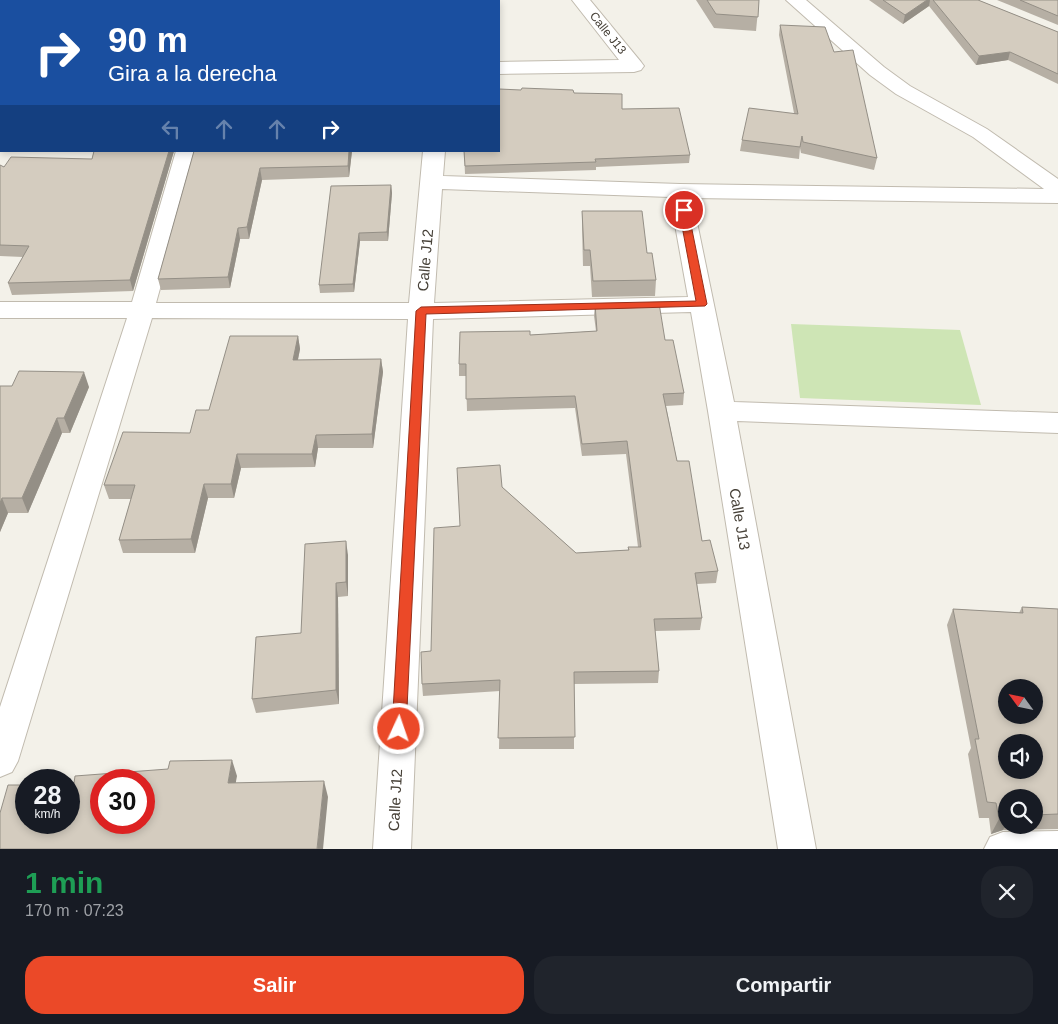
<!DOCTYPE html>
<html lang="es">
<meta charset="utf-8">
<style>
:root{--surface:#171b24;--page:#20242c;--text:#f1f3f6;--muted:#9ea1a6;--accent:#eb4928}
body{margin:0;font-family:Arial,sans-serif;background:var(--page);color:var(--text);height:100vh;display:flex;flex-direction:column;font-size:19px;white-space:nowrap}
*{box-sizing:border-box;margin:0}
p{font-size:16px;color:var(--muted)}
.icon{flex:none;width:28px;height:28px;fill:none;stroke:currentColor;stroke-width:2;stroke-linecap:round;stroke-linejoin:round}
.map{position:relative;height:849px;overflow:hidden}
.drawer{display:flex;flex-direction:column;background:var(--surface);flex:1}
.drawer>*{flex:none}
.top-card{position:absolute;left:0px;top:0px;width:500px;height:152px;box-shadow:0 2px 8px #0003;background:#1a4fa0;color:#fff;overflow:hidden}
.needle{width:32px;rotate:303deg}
.tools{position:absolute;left:998px;top:679px;display:grid;gap:10px}
.tools a{display:grid;place-items:center;width:45px;height:45px;border-radius:50%;background:var(--surface);box-shadow:0 2px 8px #0003;font-size:25px}
.speed{position:absolute;left:15px;top:769px;display:flex;gap:10px;font-size:25px;font-weight:700;text-align:center}
.speed>*{display:grid;place-content:center;width:65px;height:65px;border-radius:50%;background:var(--surface);box-shadow:0 2px 8px #0003;line-height:1}
.speed small{font-size:12px;font-weight:400}
.speed .limit{border:8px solid #d22;background:#fff;color:#111}
.pin{position:absolute;display:grid;place-items:center;width:42px;height:42px;color:#fff;margin:-21px;border:2px solid #fff;border-radius:50%;box-shadow:0 1px 5px #0007}
.me{position:absolute;width:55px;margin:-28px;rotate:3deg;stroke-linejoin:round;filter:drop-shadow(0 0 4px #0008)}
.turn{display:flex;align-items:center;gap:18px;height:105px;padding:0 25px;font-size:22px}
.turn .icon{width:65px;height:65px;stroke-width:2.5}
.turn b{display:block;font-size:35px;line-height:42px}
.lanes{display:flex;align-items:center;height:48px;padding:0 25px;background:#0003;justify-content:center;gap:25px;direction:ltr}
.lanes .off{opacity:.35}
.round{display:grid;place-items:center;flex:none;width:52px;height:52px;border-radius:20px;background:var(--page)}
.headline{display:flex;align-items:center;justify-content:space-between;height:85px;padding:0 25px}
h1{font-size:30px;font-weight:600;line-height:38px;color:#1e9e55}
.primary-button{display:flex;gap:10px;margin-top:auto;padding:10px 25px}
.primary-button a{flex:1;height:58px;border-radius:20px;background:var(--accent);color:#fff;font-size:20px;font-weight:600;line-height:58px;text-align:center}
.primary-button a+a{background:var(--page);color:var(--text)}
.map>svg:first-child{display:block}
.green{fill:#cee5b5}
.lines{fill:none;stroke-linecap:round;stroke-linejoin:round}
.minor-casing{stroke:#c1bbaf;stroke-width:2}
.minor{fill:#fff;fill-rule:evenodd}
.wall{fill:#b6afa4;fill-rule:evenodd}
.shaded-wall{fill:#948f86}
.building{fill:#d4ccbf;stroke:#948f86;fill-rule:evenodd}
.route{fill:#eb4928;stroke:#992f1a}
.labels{text-anchor:middle;dominant-baseline:central;stroke-width:4.5;stroke-linejoin:round;paint-order:stroke}
.far-street-label{font-size:12px;fill:#474138;stroke:#fff}
.street-label{font-size:15px;fill:#474138;stroke:#fff}
</style>
<div class="map">
<svg width="1058" height="849" viewBox="0 0 1058 849">
<rect width="100%" height="100%" fill="#f3f1e9"/>
<path class="green" d="M 791,324 L 960,330 L 981,405 L 800,398 Z"/>
<g class="lines">
<defs>
<g id="minor">
<rect x="318" y="0" width="18" height="1"/>
<path d="M 572,0 L 590,0 L 641,62 L 644,66 L 641,70 L 634,72 L 499,74 L 499,62 L 619,60 Z"/>
<path d="M 786,0 L 806,0 L 884,67 L 910,86 L 987,129 L 1058,179 L 1058,203 L 692,198 L 734,402 L 1058,413 L 1058,433 L 737,421 L 816,849 L 778,849 L 708,411 L 691,312 L 433,319 L 411,849 L 373,849 L 408,319 L 152,318 L 18,761 L 12,772 L 0,777 L 0,707 L 127,318 L 0,318 L 0,302 L 132,302 L 176,151 L 198,151 L 156,303 L 409,303 L 423,151 L 445,151 L 443,176 L 680,184 L 1044,189 L 973,137 L 896,94 L 870,75 ZM 442,189 L 670,197 L 688,297 L 434,303 Z"/>
<path d="M 1058,831 L 1058,849 L 984,849 L 990,837 L 1003,832 Z"/>
</g>
</defs>
<use href="#minor" class="minor-casing"/>
<use href="#minor" class="minor"/>
</g>
<g class="wall">
<path d="M 0,0 L 272,0 L 271,1 L 1,1 L 1,54 L 0,54 Z"/>
<path d="M 696,0 L 759,0 L 756,31 L 714,28 Z"/>
<path d="M 869,0 L 978,0 L 1058,32 L 1058,84 L 1008,60 L 976,65 L 929,6 L 903,24 Z"/>
<path d="M 997,0 L 1058,0 L 1058,25 Z"/>
<path d="M 780,25 L 834,52 L 877,158 L 874,170 L 801,153 L 800,148 L 799,159 L 740,151 L 742,140 L 794,113 L 779,35 Z"/>
<path d="M 574,93 L 622,109 L 690,155 L 689,163 L 596,167 L 596,170 L 465,174 L 464,151 Z"/>
<path d="M 94,151 L 174,151 L 133,291 L 12,295 L 8,283 L 23,257 L 0,256 L 0,165 L 4,167 L 92,159 Z"/>
<path d="M 194,151 L 352,151 L 349,177 L 262,180 L 249,239 L 240,239 L 230,288 L 161,290 L 158,279 Z"/>
<path d="M 391,185 L 392,193 L 388,241 L 360,241 L 354,292 L 320,293 L 319,285 Z"/>
<path d="M 582,211 L 647,253 L 656,280 L 655,296 L 592,297 L 590,266 L 583,266 L 582,227 Z"/>
<path d="M 595,304 L 665,340 L 684,393 L 683,405 L 666,406 L 677,461 L 702,541 L 718,571 L 716,583 L 697,584 L 702,618 L 700,630 L 655,631 L 659,671 L 658,683 L 574,684 L 574,749 L 499,749 L 500,691 L 423,696 L 422,684 L 431,651 L 460,526 L 502,487 L 576,553 L 628,550 L 628,547 L 638,547 L 626,454 L 582,456 L 575,408 L 467,411 L 466,376 L 459,376 L 459,364 L 530,335 L 596,331 L 594,316 Z"/>
<path d="M 298,336 L 300,349 L 298,360 L 381,359 L 383,372 L 373,448 L 318,448 L 315,467 L 241,468 L 234,498 L 208,498 L 195,553 L 123,553 L 119,540 L 131,499 L 109,499 L 104,485 L 190,433 L 209,410 Z"/>
<path d="M 0,386 L 89,387 L 70,433 L 62,433 L 28,513 L 8,513 L 0,532 Z"/>
<path d="M 348,555 L 348,596 L 338,597 L 339,704 L 256,713 L 252,699 L 301,633 Z"/>
<path d="M 1022,607 L 1058,609 L 1058,829 L 1003,830 L 991,834 L 989,818 L 979,818 L 968,754 L 971,748 L 947,625 L 953,609 L 1019,613 ZM 1006,798 L 1034,798 L 1034,825 L 1006,825 Z"/>
</g>
<g class="shaded-wall">
<path d="M 263,0 L 272,0 L 271,1 L 262,1 Z"/>
<path d="M 927,0 L 930,0 L 929,6 L 903,24 L 905,15 Z"/>
<path d="M 1010,52 L 1008,60 L 976,65 L 979,56 Z"/>
<path d="M 169,151 L 174,151 L 133,291 L 130,280 Z"/>
<path d="M 349,151 L 352,151 L 349,177 L 348,166 Z"/>
<path d="M 260,168 L 262,180 L 249,239 L 247,227 Z"/>
<path d="M 391,185 L 392,193 L 388,241 L 387,232 Z"/>
<path d="M 238,228 L 240,239 L 230,288 L 228,277 Z"/>
<path d="M 359,233 L 360,241 L 354,292 L 353,284 Z"/>
<path d="M 298,336 L 300,349 L 295,373 L 293,360 Z"/>
<path d="M 381,359 L 383,372 L 373,448 L 372,434 Z"/>
<path d="M 84,372 L 89,387 L 70,433 L 64,418 Z"/>
<path d="M 57,418 L 62,433 L 28,513 L 22,498 Z"/>
<path d="M 316,435 L 318,448 L 315,467 L 312,454 Z"/>
<path d="M 237,454 L 241,468 L 234,498 L 231,484 Z"/>
<path d="M 204,484 L 208,498 L 195,553 L 191,539 Z"/>
<path d="M 2,498 L 8,513 L 0,532 L 0,503 Z"/>
<path d="M 346,541 L 348,555 L 348,596 L 346,582 Z"/>
<path d="M 336,583 L 338,597 L 339,704 L 336,690 Z"/>
<path d="M 232,760 L 237,776 L 233,798 L 228,783 Z"/>
<path d="M 324,781 L 328,797 L 323,849 L 317,849 Z"/>
<path d="M 1006,817 L 1006,824 L 1003,830 L 991,834 L 999,819 Z"/>
</g>
<g class="building">
<path d="M 0,0 L 263,0 L 262,1 L 1,1 L 1,43 L 0,44 Z"/>
<rect x="346" y="0" width="62" height="1"/>
<path d="M 707,0 L 759,0 L 758,17 L 716,14 Z"/>
<path d="M 883,0 L 927,0 L 905,15 Z"/>
<path d="M 933,0 L 978,0 L 1058,32 L 1058,74 L 1010,52 L 979,56 Z"/>
<path d="M 1020,0 L 1058,0 L 1058,16 Z"/>
<path d="M 780,25 L 825,27 L 834,52 L 853,50 L 877,158 L 803,142 L 802,136 L 800,147 L 742,140 L 749,108 L 798,114 Z"/>
<path d="M 522,88 L 573,90 L 574,93 L 622,94 L 622,109 L 679,108 L 690,155 L 595,159 L 596,162 L 465,166 L 464,151 L 499,151 L 499,89 L 521,90 Z"/>
<path d="M 94,151 L 169,151 L 130,280 L 8,283 L 29,246 L 0,245 L 0,165 L 4,167 L 11,157 L 92,159 Z"/>
<path d="M 194,151 L 349,151 L 348,166 L 260,168 L 247,227 L 238,228 L 228,277 L 158,279 Z"/>
<path d="M 391,185 L 387,232 L 359,233 L 353,284 L 319,285 L 331,186 Z"/>
<path d="M 582,211 L 642,211 L 647,253 L 652,253 L 656,280 L 593,281 L 590,250 L 584,250 Z"/>
<path d="M 659,303 L 665,340 L 673,340 L 684,393 L 663,394 L 677,461 L 689,461 L 702,541 L 710,540 L 718,571 L 695,573 L 702,618 L 654,619 L 659,671 L 574,672 L 575,737 L 498,738 L 500,680 L 422,684 L 421,652 L 431,651 L 434,528 L 460,526 L 457,468 L 500,465 L 502,487 L 576,553 L 629,550 L 628,547 L 641,547 L 627,441 L 582,444 L 575,396 L 466,399 L 466,364 L 459,364 L 460,332 L 530,331 L 530,335 L 597,331 L 595,304 Z"/>
<path d="M 230,336 L 298,336 L 293,360 L 381,359 L 372,434 L 316,435 L 312,454 L 237,454 L 231,484 L 204,484 L 191,539 L 119,540 L 135,485 L 104,485 L 123,432 L 190,433 L 196,410 L 209,410 Z"/>
<path d="M 19,371 L 84,372 L 64,418 L 57,418 L 22,498 L 2,498 L 0,503 L 0,386 L 12,386 Z"/>
<path d="M 346,541 L 346,582 L 336,583 L 336,690 L 252,699 L 256,637 L 301,633 L 305,544 Z"/>
<path d="M 1022,607 L 1058,609 L 1058,814 L 1034,815 L 1034,798 L 1006,798 L 1006,817 L 999,819 L 996,803 L 987,802 L 975,739 L 979,739 L 953,609 L 1023,613 ZM 1006,688 L 1034,688 L 1034,715 L 1006,715 ZM 1006,742 L 1034,742 L 1034,770 L 1006,770 Z"/>
<path d="M 232,760 L 228,783 L 324,781 L 317,849 L 0,849 L 0,813 L 8,785 L 26,785 L 26,822 L 69,822 L 69,783 L 74,783 L 75,776 L 168,769 L 170,761 ZM 101,780 L 144,780 L 144,822 L 101,822 Z"/>
</g>
<path class="route" d="M 684,207 L 688,210 L 707,304 L 705,306 L 426,314 L 406,729 L 404,734 L 399,736 L 394,734 L 392,729 L 416,311 L 421,307 L 696,301 L 679,210 Z"/>
<g class="labels">
<g class="far-street-label">
<text transform="translate(608 33) rotate(51)">Calle J13</text>
</g>
<g class="street-label">
<text transform="translate(425 260) rotate(-85)">Calle J12</text>
<text transform="translate(740 519) rotate(80)">Calle J13</text>
<text transform="translate(395 800) rotate(-87)">Calle J12</text>
</g>
</g>
</svg>
<div class="tools">
<a><svg class="needle" viewBox="-14 -14 28 28"><path d="M0-13l5 13h-10z" fill="#e53935"/><path d="M0 13l5-13h-10z" fill="#9ea1a6"/></svg></a>
<a><svg class="icon" aria-label="sound" viewBox="0 0 24 24"><path d="M4 9h4l5-4v14l-5-4H4zM17 9q2 3 0 6"/></svg></a>
<a><svg class="icon" aria-label="search" viewBox="0 0 24 24"><circle cx="10" cy="10" r="6"/><path d="M15 15l6 6"/></svg></a>
</div>
<div class="speed"><div>28<small>km/h</small></div><div class="limit">30</div></div>
<div class="pin" style="left:684px;top:210px;background:#d93025"><svg class="icon" aria-label="arrive" viewBox="0 0 24 24"><path d="M6 21V4h12l-3 4 3 4H6"/></svg></div>
<svg class="me" style="left:399px;top:729px" viewBox="-20 -20 40 40"><circle r="17" fill="#eb4928" stroke="#fff" stroke-width="3"/><path d="M0-11L8 9 0 5-8 9z" fill="#fff"/></svg>
<div class="top-card">
<div class="turn"><svg class="icon" aria-label="right" viewBox="0 0 24 24"><path d="M7 20v-9h11M14 6l5 5-5 5"/></svg><div><b>90 m</b>Gira a la derecha</div></div>
<div class="lanes"><svg class="icon off" aria-label="left" viewBox="0 0 24 24"><path d="M17 20v-9H6M10 6l-5 5 5 5"/></svg><svg class="icon off" aria-label="ahead" viewBox="0 0 24 24"><path d="M12 20V5M6 11l6-6 6 6"/></svg><svg class="icon off" aria-label="ahead" viewBox="0 0 24 24"><path d="M12 20V5M6 11l6-6 6 6"/></svg><svg class="icon" aria-label="right" viewBox="0 0 24 24"><path d="M7 20v-9h11M14 6l5 5-5 5"/></svg></div>
</div>
</div>
<section class="drawer">
<div class="headline"><div><h1>1 min</h1><p>170 m · 07:23</p></div><a class="round"><svg class="icon" aria-label="close" viewBox="0 0 24 24"><path d="M6 6l12 12M18 6L6 18"/></svg></a></div>
<div class="primary-button"><a>Salir</a><a>Compartir</a></div>
</section>
